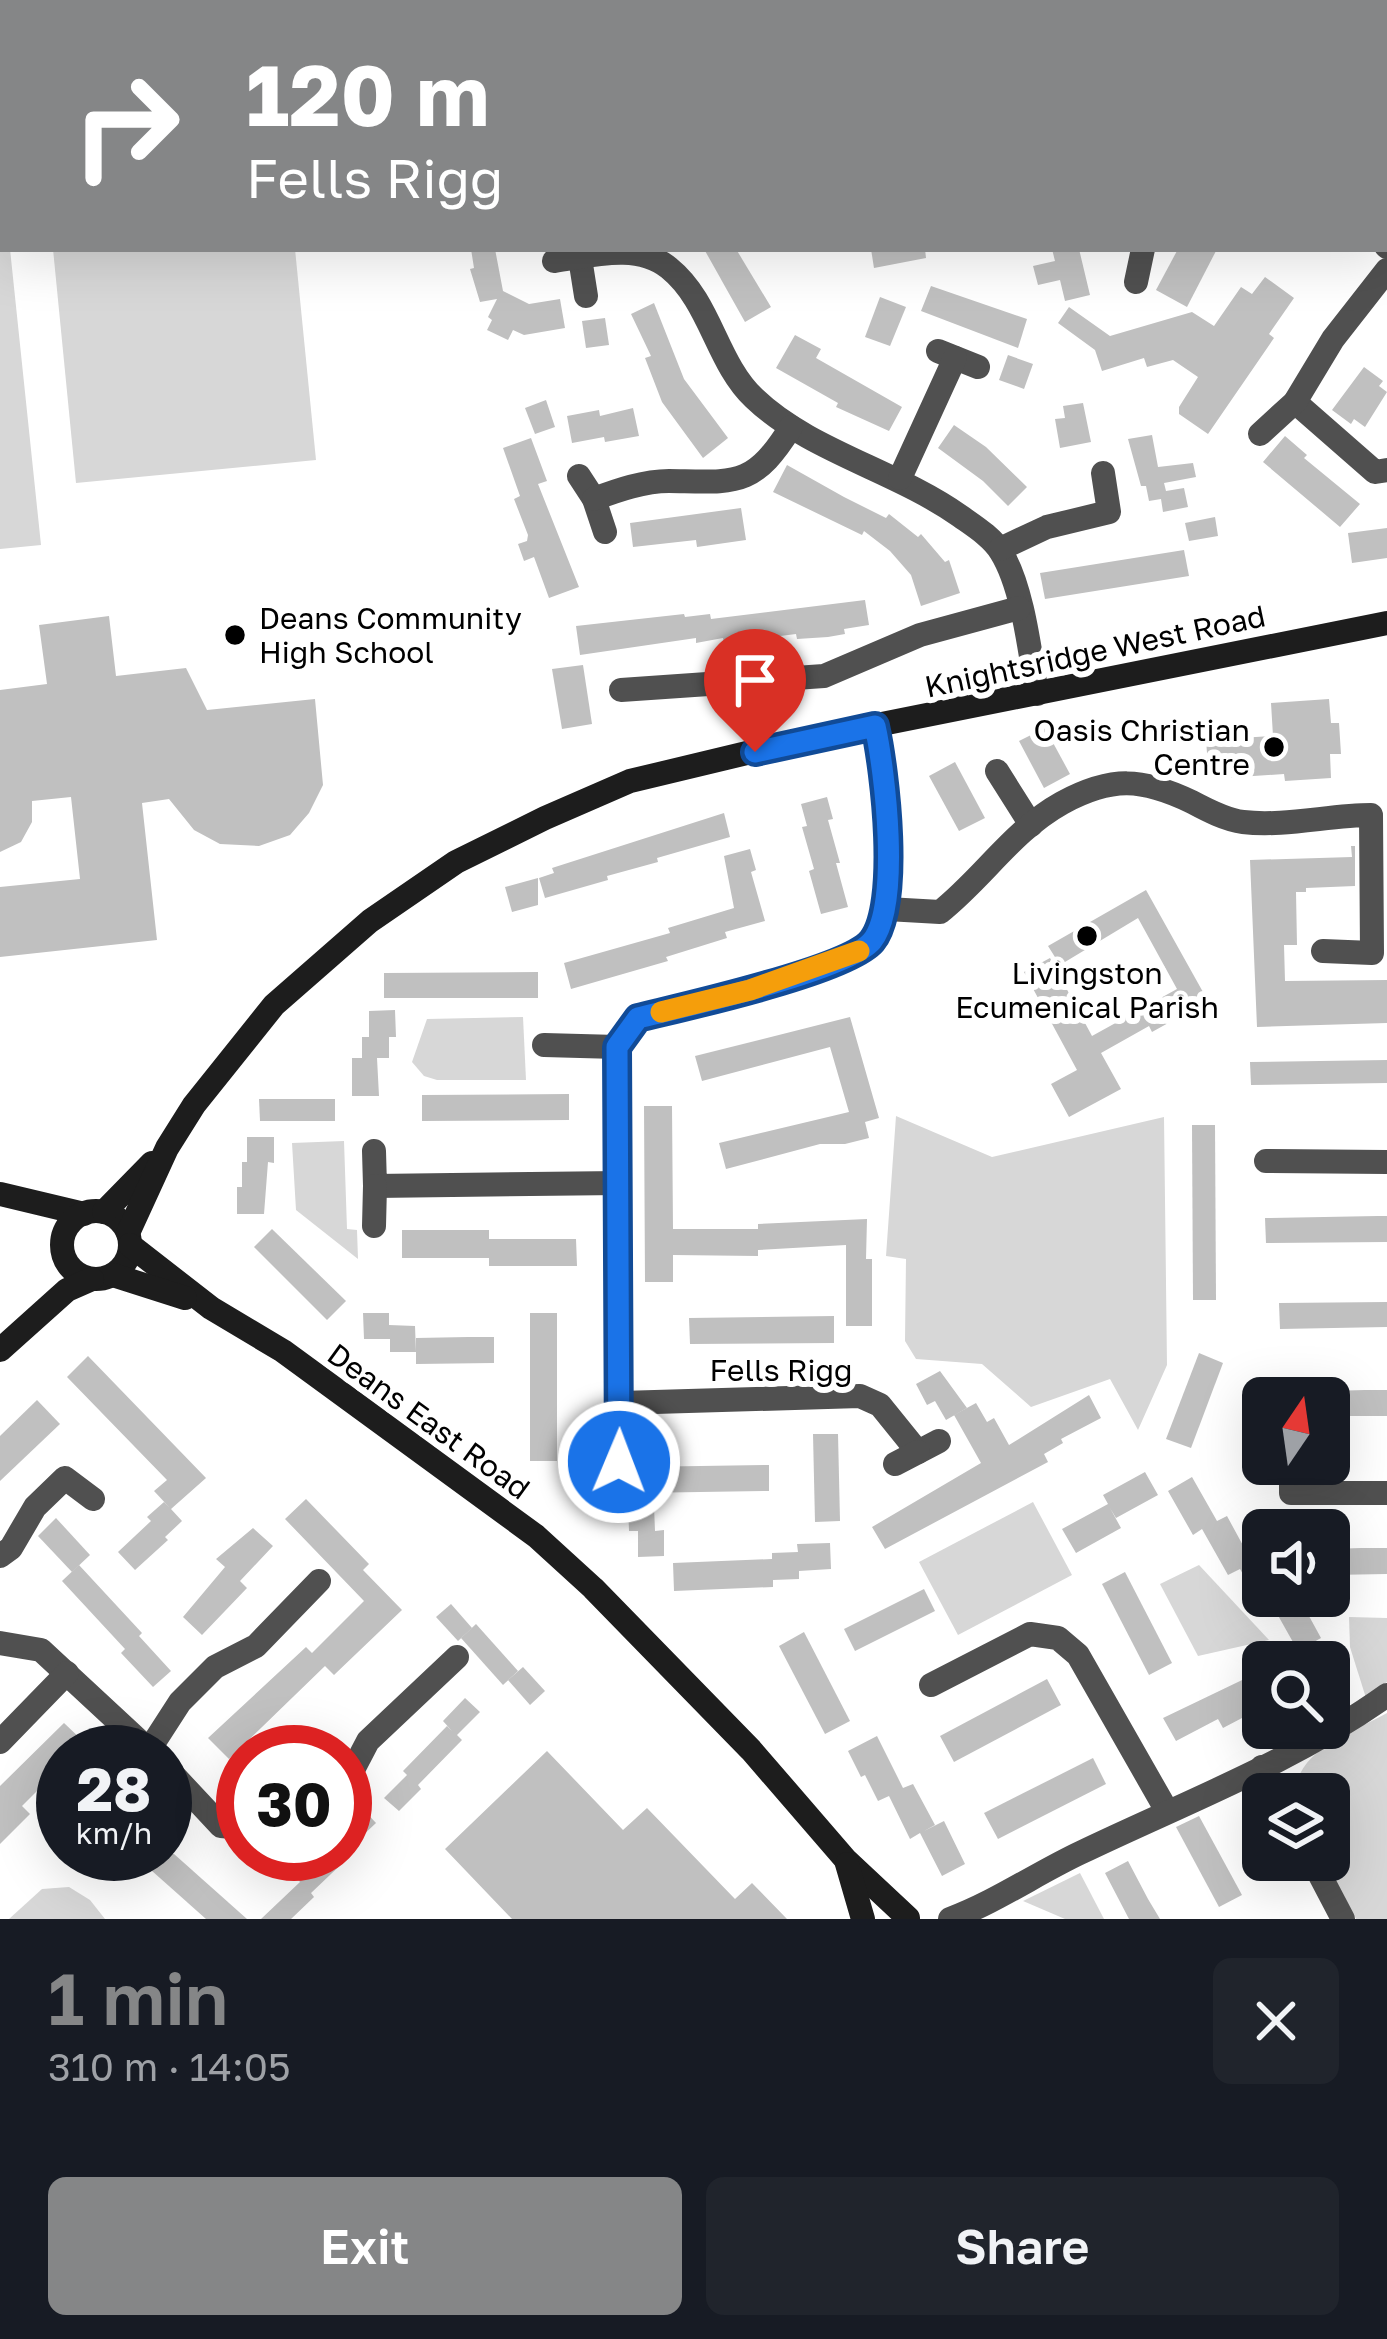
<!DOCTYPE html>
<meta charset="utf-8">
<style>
:root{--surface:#171b24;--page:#20242c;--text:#f1f3f6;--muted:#9ea1a6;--accent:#858687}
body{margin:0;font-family:"Golos Text",sans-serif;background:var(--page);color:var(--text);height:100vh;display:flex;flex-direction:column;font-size:45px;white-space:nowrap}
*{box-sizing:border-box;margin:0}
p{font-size:39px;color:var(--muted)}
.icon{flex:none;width:66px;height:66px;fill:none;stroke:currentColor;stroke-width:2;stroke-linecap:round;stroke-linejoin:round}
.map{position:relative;height:1919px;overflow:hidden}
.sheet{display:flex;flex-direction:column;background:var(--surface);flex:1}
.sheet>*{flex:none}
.hud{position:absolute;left:0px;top:0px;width:1389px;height:252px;box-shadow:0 12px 48px #0002;background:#858687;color:#fff;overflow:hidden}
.needle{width:78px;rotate:13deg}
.tools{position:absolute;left:1242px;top:1377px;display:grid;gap:24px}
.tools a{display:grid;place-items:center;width:108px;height:108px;border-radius:18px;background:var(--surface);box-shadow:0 12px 48px #0002;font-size:60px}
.speed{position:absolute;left:36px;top:1725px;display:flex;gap:24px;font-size:60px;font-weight:700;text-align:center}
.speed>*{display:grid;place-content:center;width:156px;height:156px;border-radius:50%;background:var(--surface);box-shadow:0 12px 48px #0002;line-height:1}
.speed small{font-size:30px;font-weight:400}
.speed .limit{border:18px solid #d22;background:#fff;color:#111}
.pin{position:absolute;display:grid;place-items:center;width:102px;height:102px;color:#fff;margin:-123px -51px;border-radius:50% 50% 50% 0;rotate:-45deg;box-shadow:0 0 12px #0007}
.pin .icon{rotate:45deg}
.me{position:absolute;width:132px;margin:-66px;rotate:1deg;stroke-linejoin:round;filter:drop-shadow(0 0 9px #0008)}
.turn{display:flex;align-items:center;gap:42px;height:252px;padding:0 48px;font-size:54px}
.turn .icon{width:156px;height:156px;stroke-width:2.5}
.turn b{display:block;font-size:84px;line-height:102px}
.round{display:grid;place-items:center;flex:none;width:126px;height:126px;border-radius:18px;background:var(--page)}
.overview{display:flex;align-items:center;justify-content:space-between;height:204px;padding:0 48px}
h1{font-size:72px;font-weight:600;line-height:90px;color:var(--accent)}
.primary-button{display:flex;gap:24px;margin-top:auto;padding:24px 48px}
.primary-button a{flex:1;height:138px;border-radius:18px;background:var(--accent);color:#fff;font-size:48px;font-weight:600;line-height:138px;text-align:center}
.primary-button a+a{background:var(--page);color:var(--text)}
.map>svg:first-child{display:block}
.green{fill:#d7d7d7}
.building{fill:#c0c0c0}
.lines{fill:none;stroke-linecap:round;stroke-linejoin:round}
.street{stroke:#505050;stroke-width:24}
.secondary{stroke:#1d1d1d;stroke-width:24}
.route-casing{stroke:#114b97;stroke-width:30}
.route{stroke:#1a73e8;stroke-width:21}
.slow{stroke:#f59e0b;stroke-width:21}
.poi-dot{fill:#000;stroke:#fff;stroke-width:4.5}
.labels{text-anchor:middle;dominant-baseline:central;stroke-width:12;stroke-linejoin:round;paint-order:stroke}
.poi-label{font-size:30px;fill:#000;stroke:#fff;text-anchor:start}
.street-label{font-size:30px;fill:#000;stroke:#fff}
</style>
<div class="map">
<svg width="1387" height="1919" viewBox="0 0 1387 1919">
<rect width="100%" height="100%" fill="#fff"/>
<g class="green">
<path d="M 0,240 L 3,249 L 10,249 L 41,545 L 0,549 Z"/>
<path d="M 53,249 L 295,249 L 316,460 L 76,483 Z"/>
<path d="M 523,1017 L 526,1080 L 437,1080 L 424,1076 L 412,1062 L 427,1019 Z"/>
<path d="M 896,1116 L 992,1157 L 1164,1117 L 1167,1365 L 1138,1430 L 1110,1379 L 1031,1407 L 982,1364 L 916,1359 L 905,1341 L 906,1259 L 886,1256 Z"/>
<path d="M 344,1141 L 347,1229 L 357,1230 L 358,1259 L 296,1210 L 292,1143 Z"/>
<path d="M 1033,1502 L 1072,1575 L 958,1635 L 919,1562 Z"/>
<path d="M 1199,1565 L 1269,1640 L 1198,1656 L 1160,1584 Z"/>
<path d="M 1349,1617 L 1387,1618 L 1387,1682 L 1366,1698 L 1350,1647 Z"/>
<path d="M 1387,1713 L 1387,1919 L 1356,1919 L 1325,1860 L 1329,1860 L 1329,1794 L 1295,1794 C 1297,1749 1352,1733 1387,1713 Z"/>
<path d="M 1080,1873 L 1104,1919 L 1065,1919 L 1023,1901 Z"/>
<path d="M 69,1887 L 90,1900 L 105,1919 L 9,1919 L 42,1889 Z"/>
</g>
<g class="building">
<path d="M 471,249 L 495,249 L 503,291 L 529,304 L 560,299 L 565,328 L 524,335 L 513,330 L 508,340 L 487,330 L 492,320 L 488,317 L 497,299 L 480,302 L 470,269 L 474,268 Z"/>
<path d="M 704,249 L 736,249 L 771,307 L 745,322 Z"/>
<path d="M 871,249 L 925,249 L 926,258 L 874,268 Z"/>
<path d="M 1052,249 L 1079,249 L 1090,295 L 1065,301 L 1060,280 L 1038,285 L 1033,266 L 1055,261 Z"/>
<path d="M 1178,249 L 1217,249 L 1187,307 L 1156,290 Z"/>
<path d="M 1265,277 L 1294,298 L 1269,334 L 1274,338 L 1208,434 L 1179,414 L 1179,407 L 1198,377 L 1173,360 L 1147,367 L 1144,358 L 1102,371 L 1095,350 L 1058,323 L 1069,307 L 1110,336 L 1192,312 L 1214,326 L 1241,287 L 1252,294 Z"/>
<path d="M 931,286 L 1027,319 L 1018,348 L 921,311 Z"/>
<path d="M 880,297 L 906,307 L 890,346 L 865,337 Z"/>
<path d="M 654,303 L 684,379 L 728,438 L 703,458 L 662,402 L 645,358 L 651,356 L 631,314 Z"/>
<path d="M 605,318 L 609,345 L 586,348 L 582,321 Z"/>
<path d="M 795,335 L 821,349 L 816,358 L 902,407 L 889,431 L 836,407 L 838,403 L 776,368 Z"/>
<path d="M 1008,355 L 1033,364 L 1024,389 L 999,380 Z"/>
<path d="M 1364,367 L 1383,381 L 1379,386 L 1387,392 L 1365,427 L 1354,419 L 1351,424 L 1332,410 Z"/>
<path d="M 546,400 L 555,427 L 535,434 L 525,408 Z"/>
<path d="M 1083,403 L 1091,442 L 1060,448 L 1055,419 L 1065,418 L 1063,406 Z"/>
<path d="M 633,408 L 639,436 L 605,442 L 604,437 L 572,443 L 567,416 L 599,410 L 600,416 Z"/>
<path d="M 954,425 L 986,447 L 1027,487 L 1008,506 L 983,481 L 938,448 Z"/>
<path d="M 1152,435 L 1158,467 L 1193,463 L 1196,477 L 1164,483 L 1166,491 L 1184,488 L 1188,507 L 1163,512 L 1161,499 L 1149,501 L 1146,486 L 1141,486 L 1128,439 Z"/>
<path d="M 1285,436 L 1307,455 L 1304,458 L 1360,504 L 1340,527 L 1263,462 Z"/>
<path d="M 531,438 L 547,481 L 538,484 L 579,587 L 549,598 L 534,557 L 524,561 L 518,544 L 527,541 L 528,535 L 514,499 L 520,496 L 503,448 Z"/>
<path d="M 787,465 L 844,497 L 886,518 L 889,514 L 918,537 L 921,534 L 945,562 L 949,560 L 960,593 L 921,606 L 911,575 L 890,551 L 864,531 L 862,535 L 773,492 Z"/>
<path d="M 741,508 L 746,540 L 697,547 L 696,540 L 633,547 L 630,523 Z"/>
<path d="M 1215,517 L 1218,536 L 1189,541 L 1185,523 Z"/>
<path d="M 1387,528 L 1387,558 L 1352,563 L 1348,533 Z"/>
<path d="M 1184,550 L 1189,576 L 1045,599 L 1040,573 Z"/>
<path d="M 865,600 L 869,625 L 844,629 L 845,634 L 828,637 L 797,639 L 796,634 L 724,643 L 723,638 L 696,643 L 696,638 L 580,655 L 576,626 L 684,614 L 685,617 L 710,614 L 711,619 Z"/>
<path d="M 109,616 L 116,676 L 186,668 L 207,710 L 315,699 L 323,785 L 309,813 L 290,835 L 259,846 L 220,844 L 194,830 L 169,799 L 142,803 L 157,940 L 0,957 L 0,887 L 80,879 L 71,797 L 32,801 L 32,822 L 21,842 L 0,852 L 0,690 L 47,684 L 39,625 Z"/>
<path d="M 583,665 L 592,724 L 562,729 L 552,669 Z"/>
<path d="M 1329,699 L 1331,723 L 1339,723 L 1341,754 L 1330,754 L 1331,778 L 1285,781 L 1284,774 L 1209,779 L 1206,740 L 1273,736 L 1271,703 Z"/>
<path d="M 1045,728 L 1070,774 L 1044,788 L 1019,741 Z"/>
<path d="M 955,762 L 985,818 L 959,831 L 929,776 Z"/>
<path d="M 827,797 L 833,819 L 828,820 L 840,863 L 836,863 L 848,907 L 821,914 L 809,871 L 814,869 L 802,827 L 807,826 L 801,804 Z"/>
<path d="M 724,813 L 730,837 L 657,858 L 658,862 L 607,876 L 608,880 L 545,898 L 539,878 L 554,873 L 552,868 Z"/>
<path d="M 1351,846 L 1355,846 L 1355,886 L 1306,888 L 1306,892 L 1296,892 L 1297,945 L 1284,945 L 1285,981 L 1387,980 L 1387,1023 L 1257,1027 L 1250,860 L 1352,857 Z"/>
<path d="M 750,849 L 756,870 L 751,872 L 765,921 L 725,932 L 727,938 L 666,957 L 668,961 L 571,989 L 564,963 L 670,933 L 668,928 L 734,908 L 724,856 Z"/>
<path d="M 538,878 L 538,905 L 512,912 L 505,887 Z"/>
<path d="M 1146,890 L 1208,1001 L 1152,1032 L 1149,1026 L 1101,1053 L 1121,1089 L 1069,1117 L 1051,1084 L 1077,1070 L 1024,972 L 1050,958 L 1092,1036 L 1177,989 L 1138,918 L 1060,965 L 1048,946 Z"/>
<path d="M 538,972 L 538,998 L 384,998 L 384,973 Z"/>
<path d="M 395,1010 L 396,1037 L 389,1037 L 389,1058 L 377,1058 L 379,1096 L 352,1096 L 352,1058 L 362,1058 L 362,1037 L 369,1037 L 369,1011 Z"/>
<path d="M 850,1017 L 879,1118 L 865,1122 L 869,1138 L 845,1144 L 820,1144 L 726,1169 L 719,1143 L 849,1112 L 830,1047 L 702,1081 L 695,1056 Z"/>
<path d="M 1387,1060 L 1387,1083 L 1251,1085 L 1250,1062 Z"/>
<path d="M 569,1094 L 569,1120 L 422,1121 L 422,1095 Z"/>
<path d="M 259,1099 L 335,1099 L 335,1121 L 260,1121 Z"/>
<path d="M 644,1106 L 672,1106 L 673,1229 L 758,1229 L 758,1224 L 867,1219 L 866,1259 L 872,1259 L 872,1326 L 846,1326 L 846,1245 L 758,1250 L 758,1256 L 673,1255 L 673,1282 L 645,1282 Z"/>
<path d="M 1192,1125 L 1215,1125 L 1216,1300 L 1193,1300 Z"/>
<path d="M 247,1137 L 274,1137 L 274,1163 L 268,1162 L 264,1214 L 237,1214 L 237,1187 L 242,1187 L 242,1162 L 247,1162 Z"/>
<path d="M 1378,1216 L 1387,1216 L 1387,1242 L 1266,1243 L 1265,1218 Z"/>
<path d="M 272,1229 L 346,1301 L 327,1320 L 254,1247 Z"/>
<path d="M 402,1230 L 489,1230 L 489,1239 L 576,1239 L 577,1266 L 489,1266 L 489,1258 L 402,1258 Z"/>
<path d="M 1387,1302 L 1387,1327 L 1280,1329 L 1279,1303 Z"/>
<path d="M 363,1313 L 389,1313 L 389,1325 L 415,1326 L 416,1352 L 390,1352 L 390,1339 L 364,1339 Z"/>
<rect x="530" y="1313" width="27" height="148"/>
<path d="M 834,1316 L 834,1343 L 690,1344 L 689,1318 Z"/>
<path d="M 468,1337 L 494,1337 L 494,1363 L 416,1364 L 416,1338 Z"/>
<path d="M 1199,1353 L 1223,1363 L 1191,1448 L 1166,1439 Z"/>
<path d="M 88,1356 L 206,1478 L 171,1509 L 182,1521 L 165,1537 L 168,1540 L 135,1570 L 118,1552 L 151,1521 L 147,1517 L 164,1502 L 169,1507 L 154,1491 L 167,1480 L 67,1377 Z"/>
<path d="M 940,1371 L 967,1408 L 946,1420 L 935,1401 L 927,1405 L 916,1384 Z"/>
<path d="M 1365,1390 L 1387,1390 L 1387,1416 L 1329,1416 L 1329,1391 Z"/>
<path d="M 1089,1395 L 1101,1418 L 1061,1439 L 1063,1443 L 1044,1454 L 1048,1462 L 885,1549 L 872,1527 L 981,1463 L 954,1415 L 976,1403 L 987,1422 L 994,1418 L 1009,1445 Z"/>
<path d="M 37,1400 L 60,1424 L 0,1481 L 0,1436 Z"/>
<path d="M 813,1434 L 838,1434 L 840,1521 L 815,1522 Z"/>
<path d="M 769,1465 L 769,1491 L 637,1493 L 637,1467 Z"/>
<path d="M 1145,1472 L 1158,1495 L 1116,1518 L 1110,1508 L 1121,1528 L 1076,1553 L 1062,1529 L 1108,1504 L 1103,1495 Z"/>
<path d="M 1192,1477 L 1217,1521 L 1227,1516 L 1252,1562 L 1240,1568 L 1263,1556 L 1263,1609 L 1240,1569 L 1228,1575 L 1202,1529 L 1193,1535 L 1168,1491 Z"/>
<path d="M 306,1499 L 369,1564 L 363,1570 L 402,1610 L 334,1675 L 325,1666 L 229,1759 L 208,1738 L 306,1647 L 312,1653 L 364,1601 L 285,1519 Z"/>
<path d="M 628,1506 L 654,1506 L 655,1531 L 664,1530 L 664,1556 L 638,1557 L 638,1531 L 629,1531 Z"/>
<path d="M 56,1518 L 90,1555 L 72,1572 L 38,1536 Z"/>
<path d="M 253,1528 L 273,1546 L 240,1581 L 247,1588 L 202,1635 L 183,1617 L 225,1567 L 216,1559 Z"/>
<path d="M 830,1543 L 831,1569 L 799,1571 L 799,1579 L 773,1580 L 773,1587 L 674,1591 L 673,1563 L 772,1559 L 772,1553 L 798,1552 L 797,1544 Z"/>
<path d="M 1361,1548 L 1387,1548 L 1387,1574 L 1331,1575 L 1331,1549 Z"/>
<path d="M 79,1565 L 142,1633 L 139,1636 L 171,1671 L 153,1687 L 121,1653 L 125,1649 L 62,1581 Z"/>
<path d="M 1125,1572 L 1172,1663 L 1149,1675 L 1102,1584 Z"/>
<path d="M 924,1589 L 935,1611 L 855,1651 L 844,1629 Z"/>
<path d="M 1267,1596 L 1298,1596 L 1321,1638 L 1298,1651 Z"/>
<path d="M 451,1604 L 472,1628 L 458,1641 L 436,1617 Z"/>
<path d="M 476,1624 L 518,1671 L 503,1685 L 461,1638 Z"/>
<path d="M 804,1632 L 850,1721 L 825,1734 L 779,1646 Z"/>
<path d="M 523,1667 L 545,1691 L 530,1705 L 508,1680 Z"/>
<path d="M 1263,1670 L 1263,1707 L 1223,1728 L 1218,1719 L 1176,1741 L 1163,1718 Z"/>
<path d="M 1047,1679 L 1061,1705 L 954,1762 L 940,1736 Z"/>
<path d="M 465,1698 L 480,1712 L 457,1735 L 462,1740 L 418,1785 L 421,1789 L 399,1811 L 384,1798 L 407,1775 L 403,1771 L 447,1726 L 452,1731 L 443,1721 Z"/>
<path d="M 64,1723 L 85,1743 L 76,1752 L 63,1752 L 63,1765 L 22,1806 L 30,1814 L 0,1844 L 0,1786 Z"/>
<path d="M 877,1736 L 903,1788 L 913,1784 L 935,1825 L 924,1831 L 944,1821 L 965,1864 L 942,1876 L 920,1833 L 910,1839 L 889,1796 L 878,1801 L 865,1775 L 861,1777 L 848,1751 Z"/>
<path d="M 547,1751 L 623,1830 L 647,1808 L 735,1899 L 752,1883 L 787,1919 L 512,1919 L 445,1849 Z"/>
<path d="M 1093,1758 L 1106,1784 L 998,1839 L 984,1813 Z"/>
<path d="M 362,1808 L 376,1823 L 345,1852 L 345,1825 Z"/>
<path d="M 1199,1816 L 1242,1895 L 1219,1907 L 1176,1827 Z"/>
<path d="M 133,1854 L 174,1854 L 247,1919 L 206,1919 Z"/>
<path d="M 323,1854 L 352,1854 L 311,1893 L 314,1897 L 291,1919 L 261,1919 L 300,1882 L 297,1878 Z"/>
<path d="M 1128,1861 L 1148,1899 L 1160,1919 L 1129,1919 L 1105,1873 Z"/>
</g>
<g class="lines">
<g class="street">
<path d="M 849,0 L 849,3"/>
<path d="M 1058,0 L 1058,3"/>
<path d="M 1258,0 L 1260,3"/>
<path d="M 749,3 L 757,0"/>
<path d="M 1386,246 L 1387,247"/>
<path d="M 580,258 L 586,296"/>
<path d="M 554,261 C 591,256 637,242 669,268 C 711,302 716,362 754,398 C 809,451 895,470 960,516 C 974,526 992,537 1001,552 C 1023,587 1030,653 1037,694"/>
<path d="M 1136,282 L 1143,249"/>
<path d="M 938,351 L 978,367"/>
<path d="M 1295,402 L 1375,472 L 1387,470"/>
<path d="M 1260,434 L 1295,402 L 1333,339 L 1387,270"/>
<path d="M 579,476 L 594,499 L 605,532"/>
<path d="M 900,478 L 955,358"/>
<path d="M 594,499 C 618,490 644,481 669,481 C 736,482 753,488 791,427"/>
<path d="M 1000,549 L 1047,527 L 1109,512 L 1103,473"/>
<path d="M 621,690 L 824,676 L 920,635 L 1019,608"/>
<path d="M 997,771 L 1031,825"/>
<path d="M 887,909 L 940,912 C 984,877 1012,831 1062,803 C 1112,776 1142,778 1192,802 C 1207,810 1226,820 1243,822 C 1284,827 1330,815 1371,815 L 1372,953 L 1323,951"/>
<path d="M 544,1045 L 617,1047"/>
<path d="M 374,1151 L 375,1186 L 620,1183"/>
<path d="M 1266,1161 L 1387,1162"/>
<path d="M 374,1226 L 375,1186"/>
<path d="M 621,1403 L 860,1396 L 880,1405 L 918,1452 L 939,1441"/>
<path d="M 619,1462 L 617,1047 L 638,1018 C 682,1007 847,971 872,941 C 901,906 885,771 875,726"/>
<path d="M 895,1464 L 918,1452"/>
<path d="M 1291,1480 L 1291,1493 L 1387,1493"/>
<path d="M 0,1556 L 11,1548 L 35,1507 L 65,1478 L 93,1499"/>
<path d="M 0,1643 L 41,1650 L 151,1752"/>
<path d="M 931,1685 L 1030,1634 L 1058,1638 L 1078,1655 L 1167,1811"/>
<path d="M 0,1742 L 67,1673"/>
<path d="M 149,1750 L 180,1702 L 215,1667 L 256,1646 L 319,1581"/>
<path d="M 165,1766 L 221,1826 L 243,1828"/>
<path d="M 1262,1767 L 1276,1794"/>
<path d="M 345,1785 L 368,1741 L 457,1657"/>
<path d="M 1312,1860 L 1343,1919"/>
<path d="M 950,1919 C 996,1902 1037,1873 1082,1852 C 1184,1803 1295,1761 1387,1695"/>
</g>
<g class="secondary">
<path d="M 0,1194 L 84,1214"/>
<circle cx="96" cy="1245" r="34"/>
<path d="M 104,1212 L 152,1163"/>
<path d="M 128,1233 L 167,1148 L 194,1105 L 274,1005 L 370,921 L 456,862 L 545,818 L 630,781 L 797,741 L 1387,623"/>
<path d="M 130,1245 L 211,1308 L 283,1351 L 536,1536 L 593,1588 L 751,1750 L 846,1860 L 908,1918"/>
<path d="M 113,1275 L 185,1298"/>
<path d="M 0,1350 L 67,1290 L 92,1279"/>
<path d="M 847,1864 L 863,1919"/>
</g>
</g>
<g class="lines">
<defs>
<path id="route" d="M 619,1462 L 617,1047 L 638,1018 C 682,1007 847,971 872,941 C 901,905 885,771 875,726 L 755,752"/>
</defs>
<use href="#route" class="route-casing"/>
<use href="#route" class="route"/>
<path class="slow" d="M 661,1012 L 750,990 L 859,951"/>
</g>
<g class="poi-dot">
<circle cx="235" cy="635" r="12"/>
<circle cx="1274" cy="747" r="12"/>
<circle cx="1087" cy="936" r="12"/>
</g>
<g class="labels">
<g class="poi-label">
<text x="259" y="618">Deans Community<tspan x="259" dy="34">High School</tspan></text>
<text x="1250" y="730" text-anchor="end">Oasis Christian<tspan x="1250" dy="34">Centre</tspan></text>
<text x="1087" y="973" text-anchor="middle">Livingston<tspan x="1087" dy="34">Ecumenical Parish</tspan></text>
</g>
<g class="street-label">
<text transform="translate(1095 651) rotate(-12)">Knightsridge West Road</text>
<text x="781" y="1370">Fells Rigg</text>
<text transform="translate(429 1421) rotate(36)">Deans East Road</text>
</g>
</g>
</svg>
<div class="tools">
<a><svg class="needle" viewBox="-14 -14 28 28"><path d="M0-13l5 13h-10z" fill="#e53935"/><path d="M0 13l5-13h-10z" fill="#9ea1a6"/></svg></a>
<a><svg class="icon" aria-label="sound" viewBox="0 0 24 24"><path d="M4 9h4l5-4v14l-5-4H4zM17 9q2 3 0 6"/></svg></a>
<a><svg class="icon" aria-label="search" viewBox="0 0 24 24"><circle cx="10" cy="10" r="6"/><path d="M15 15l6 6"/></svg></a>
<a><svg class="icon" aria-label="layers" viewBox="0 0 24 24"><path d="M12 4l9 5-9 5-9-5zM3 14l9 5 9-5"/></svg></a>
</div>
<div class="speed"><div>28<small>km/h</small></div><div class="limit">30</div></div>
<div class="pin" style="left:755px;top:752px;background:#d93025"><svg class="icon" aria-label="arrive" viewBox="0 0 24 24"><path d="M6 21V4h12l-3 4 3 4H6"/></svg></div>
<svg class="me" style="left:619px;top:1462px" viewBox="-20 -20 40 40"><circle r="17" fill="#1a73e8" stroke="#fff" stroke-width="3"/><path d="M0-11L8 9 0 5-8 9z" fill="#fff"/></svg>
<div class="hud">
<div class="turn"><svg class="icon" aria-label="right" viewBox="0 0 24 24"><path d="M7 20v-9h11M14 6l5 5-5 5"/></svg><div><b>120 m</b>Fells Rigg</div></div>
</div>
</div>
<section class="sheet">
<div class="overview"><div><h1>1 min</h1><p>310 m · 14:05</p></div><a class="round"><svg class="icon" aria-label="close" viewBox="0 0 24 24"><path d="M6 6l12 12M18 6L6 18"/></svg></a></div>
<div class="primary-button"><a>Exit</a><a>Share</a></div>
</section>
